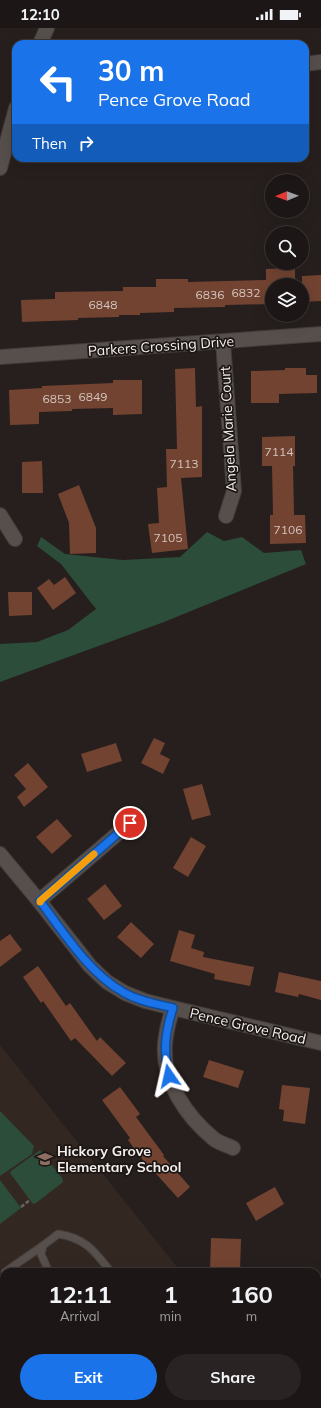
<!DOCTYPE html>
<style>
:root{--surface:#1c1716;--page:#292423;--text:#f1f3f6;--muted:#a09fa1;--line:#3a3635;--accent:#1a73e8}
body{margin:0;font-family:Mulish,sans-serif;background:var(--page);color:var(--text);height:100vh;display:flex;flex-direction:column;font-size:15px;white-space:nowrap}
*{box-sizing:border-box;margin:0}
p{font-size:13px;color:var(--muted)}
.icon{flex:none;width:22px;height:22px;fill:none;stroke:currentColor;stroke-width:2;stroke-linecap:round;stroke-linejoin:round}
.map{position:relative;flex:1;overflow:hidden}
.details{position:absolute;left:0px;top:1240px;width:321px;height:140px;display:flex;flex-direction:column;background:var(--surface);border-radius:12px 12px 0 0;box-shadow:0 4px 16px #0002,0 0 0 1px var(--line)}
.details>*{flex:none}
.top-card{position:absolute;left:12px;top:12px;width:297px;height:122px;border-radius:12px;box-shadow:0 4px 16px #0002,0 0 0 1px var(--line);background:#1a73e8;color:#fff;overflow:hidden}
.needle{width:26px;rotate:269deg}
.tools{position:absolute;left:265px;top:146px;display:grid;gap:8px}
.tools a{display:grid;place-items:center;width:44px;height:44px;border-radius:50%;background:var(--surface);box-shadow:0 4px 16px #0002,0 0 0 1px var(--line);font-size:20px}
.pin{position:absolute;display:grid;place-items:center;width:34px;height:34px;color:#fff;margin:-17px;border:2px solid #fff;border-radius:50%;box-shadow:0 1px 4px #0007}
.me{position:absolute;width:44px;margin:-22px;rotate:349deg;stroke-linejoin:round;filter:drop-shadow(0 0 3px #0008)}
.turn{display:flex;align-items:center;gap:14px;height:84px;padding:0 20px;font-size:18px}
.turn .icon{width:52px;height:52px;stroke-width:2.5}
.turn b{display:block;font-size:28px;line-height:34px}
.then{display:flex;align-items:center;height:38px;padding:0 20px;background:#0003;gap:8px;font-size:15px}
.eta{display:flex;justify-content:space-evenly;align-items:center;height:68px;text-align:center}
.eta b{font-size:24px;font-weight:700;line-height:28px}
.button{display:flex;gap:8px;margin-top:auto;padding:8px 20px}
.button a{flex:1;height:46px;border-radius:24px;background:var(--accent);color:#fff;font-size:16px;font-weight:700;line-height:46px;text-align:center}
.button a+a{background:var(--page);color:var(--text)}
.status{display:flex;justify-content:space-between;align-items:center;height:28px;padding:0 20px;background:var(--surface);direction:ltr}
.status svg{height:11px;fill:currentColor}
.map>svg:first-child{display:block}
.built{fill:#332722}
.green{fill:#2c4d3a}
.building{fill:#724331}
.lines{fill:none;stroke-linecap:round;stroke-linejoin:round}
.lane-casing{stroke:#423c3a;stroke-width:9}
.street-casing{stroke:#423c3a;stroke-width:16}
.path{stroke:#696361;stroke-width:2.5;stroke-dasharray:4 2;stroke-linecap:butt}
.lane{stroke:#564f4c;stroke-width:7}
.street{stroke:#564f4c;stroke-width:14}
.route-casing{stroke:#114b97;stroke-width:10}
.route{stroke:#1a73e8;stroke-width:7}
.slow{stroke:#f59e0b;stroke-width:7}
.labels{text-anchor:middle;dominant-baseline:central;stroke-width:3.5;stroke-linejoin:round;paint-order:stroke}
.number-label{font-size:12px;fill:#d4c5bf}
.street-label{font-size:14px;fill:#f5f0ee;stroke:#1c1614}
.poi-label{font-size:14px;font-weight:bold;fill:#f5f0ee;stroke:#1c1614;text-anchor:start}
</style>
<div class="status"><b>12:10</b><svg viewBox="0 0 49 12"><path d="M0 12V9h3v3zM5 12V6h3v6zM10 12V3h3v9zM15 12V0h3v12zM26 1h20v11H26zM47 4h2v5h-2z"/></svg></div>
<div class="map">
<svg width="321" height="1380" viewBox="0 0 321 1380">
<rect width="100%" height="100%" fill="#261f1d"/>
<path class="built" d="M 0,1017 L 181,1244 L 4,1244 L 4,1376 L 317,1376 L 317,1259 L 321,1259 L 321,1380 L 0,1380 Z"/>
<g class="green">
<path d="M 207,504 L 224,513 L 242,509 L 264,525 L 301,522 L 306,536 L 164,594 L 0,654 L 0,616 L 37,614 L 68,602 L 96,581 L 61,536 L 37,518 L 41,509 L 65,526 L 123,532 L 180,529 Z"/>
<path d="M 0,1083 L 34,1118 L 32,1126 L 0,1148 Z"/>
<path d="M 40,1122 L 62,1150 L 63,1154 L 36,1175 L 33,1176 L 10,1145 L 11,1143 Z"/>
<path d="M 0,1152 L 21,1180 L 0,1196 Z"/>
</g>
<g class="building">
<path d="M 295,240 L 295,257 L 272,257 L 272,276 L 225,277 L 225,279 L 174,280 L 174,284 L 140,285 L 140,287 L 119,287 L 119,289 L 78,290 L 78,292 L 22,294 L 21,272 L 55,271 L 55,264 L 123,263 L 123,259 L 156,259 L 156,251 L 188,251 L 188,254 L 266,252 L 266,241 Z"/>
<path d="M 321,247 L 321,273 L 302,274 L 302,248 Z"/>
<path d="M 195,340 L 196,379 L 202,378 L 202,449 L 181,450 L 188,521 L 152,525 L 148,496 L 159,495 L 157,460 L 167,459 L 166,421 L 177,421 L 175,341 Z"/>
<path d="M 285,340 L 306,340 L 306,347 L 317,347 L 317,365 L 279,366 L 279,375 L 251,375 L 251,343 L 285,342 Z"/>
<path d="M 113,352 L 142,352 L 142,386 L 113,387 L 113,380 L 72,381 L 72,383 L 39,384 L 39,396 L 10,397 L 9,362 L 42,360 L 42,358 L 113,355 Z"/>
<path d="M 295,408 L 295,438 L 293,438 L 294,487 L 305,487 L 306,515 L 270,516 L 270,487 L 273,487 L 272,438 L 262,438 L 262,409 Z"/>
<path d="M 42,433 L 43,465 L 22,465 L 22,434 Z"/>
<path d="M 79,457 L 96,500 L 96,525 L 70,526 L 69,495 L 58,466 Z"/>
<path d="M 65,549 L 76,565 L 53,582 L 37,560 L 49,551 L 54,557 Z"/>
<path d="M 8,564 L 32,564 L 32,587 L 9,588 Z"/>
<path d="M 154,710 L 165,715 L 160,726 L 170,731 L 163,746 L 141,735 Z"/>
<path d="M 116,715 L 122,733 L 87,744 L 81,726 Z"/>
<path d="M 28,735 L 48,759 L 24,779 L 17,769 L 26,761 L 14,747 Z"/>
<path d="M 202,756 L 211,787 L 192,792 L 183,761 Z"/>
<path d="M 57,791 L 72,808 L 52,826 L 36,809 Z"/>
<path d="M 191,809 L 206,818 L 188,849 L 173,840 Z"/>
<path d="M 105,856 L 122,878 L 104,892 L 87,871 Z"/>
<path d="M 131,894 L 154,916 L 141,930 L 117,909 Z"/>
<path d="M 179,902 L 195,907 L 191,920 L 204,924 L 203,929 L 254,939 L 250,958 L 214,951 L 215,946 L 170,933 Z"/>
<path d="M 10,906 L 22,922 L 0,939 L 0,913 Z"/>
<path d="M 38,938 L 66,978 L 70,975 L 97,1013 L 100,1009 L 126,1035 L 112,1048 L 75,1010 L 71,1013 L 43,973 L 41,975 L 23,949 Z"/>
<path d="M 279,944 L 321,953 L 321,972 L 299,966 L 298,969 L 275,964 Z"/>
<path d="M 209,1032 L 244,1043 L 238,1060 L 203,1049 Z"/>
<path d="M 282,1057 L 310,1060 L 305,1096 L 283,1093 L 284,1082 L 279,1081 Z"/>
<path d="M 120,1059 L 140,1086 L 136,1089 L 164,1127 L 163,1128 L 190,1159 L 178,1170 L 149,1138 L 148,1139 L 128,1112 L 130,1110 L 102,1072 Z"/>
<path d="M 275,1159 L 284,1176 L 256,1193 L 246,1175 Z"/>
<path d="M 211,1210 L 241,1211 L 240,1244 L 210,1243 Z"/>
</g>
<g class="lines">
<defs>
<g id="lane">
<path d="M 43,1218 L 41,1226 L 49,1244"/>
<path d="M 5,1244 C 23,1231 41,1220 58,1206 C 86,1210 95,1224 111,1244"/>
<path d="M 0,1348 L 4,1353"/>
<path d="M 22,1376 L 25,1380"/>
<path d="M 156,1376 L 158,1380"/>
<path d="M 217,1376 L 220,1380"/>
</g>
<g id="street">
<path d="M 40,16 L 47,0"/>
<path d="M 305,36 L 321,34"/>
<path d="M 0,140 L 16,80"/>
<path d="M 223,314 L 234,463 L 226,488"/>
<path d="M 0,329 L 321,306"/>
<path d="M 0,487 L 15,511"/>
<path d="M 0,826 L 39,873 L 90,938 L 107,954 L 125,965 L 145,973 L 173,980 L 321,1015"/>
<path d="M 39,873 L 130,795"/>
<path d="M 173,980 C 169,992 166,1003 165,1016 C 162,1053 186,1088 214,1111 C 219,1115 227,1117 233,1120"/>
</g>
</defs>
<use href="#lane" class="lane-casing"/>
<use href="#street" class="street-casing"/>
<path class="path" d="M 21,1179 L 30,1172"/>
<use href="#lane" class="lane"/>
<use href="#street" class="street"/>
</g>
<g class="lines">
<defs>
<path id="route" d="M 130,795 L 40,873 C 63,904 89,945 123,964 C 138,973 157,976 173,980 C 165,1005 163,1022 169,1048"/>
</defs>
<use href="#route" class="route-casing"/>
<use href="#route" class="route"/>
<path class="slow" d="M 40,874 L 40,873 L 94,826"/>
</g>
<defs>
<symbol id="school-bare" viewBox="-9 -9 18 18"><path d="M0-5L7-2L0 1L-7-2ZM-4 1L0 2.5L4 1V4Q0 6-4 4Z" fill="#8d6e63" stroke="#1c1614" stroke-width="2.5" paint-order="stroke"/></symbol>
</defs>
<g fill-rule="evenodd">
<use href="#school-bare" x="34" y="1120" width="22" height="22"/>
</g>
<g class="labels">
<g class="number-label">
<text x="246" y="264">6832</text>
<text x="210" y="266">6836</text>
<text x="103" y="276">6848</text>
<text x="93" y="368">6849</text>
<text x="57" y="370">6853</text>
<text x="279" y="423">7114</text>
<text x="184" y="435">7113</text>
<text x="288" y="501">7106</text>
<text x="168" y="509">7105</text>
</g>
<g class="street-label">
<text transform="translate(161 318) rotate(-4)">Parkers Crossing Drive</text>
<text transform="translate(228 401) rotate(-93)">Angela Marie Court</text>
<text transform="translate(248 998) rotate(13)">Pence Grove Road</text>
</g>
<g class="poi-label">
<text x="57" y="1123">Hickory Grove<tspan x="57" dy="16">Elementary School</tspan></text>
</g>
</g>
</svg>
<div class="tools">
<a><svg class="needle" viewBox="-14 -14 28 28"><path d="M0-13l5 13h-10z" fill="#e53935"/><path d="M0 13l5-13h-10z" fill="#a09fa1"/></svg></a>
<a><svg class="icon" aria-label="search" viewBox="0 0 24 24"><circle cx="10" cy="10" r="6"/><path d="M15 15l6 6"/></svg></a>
<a><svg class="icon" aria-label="layers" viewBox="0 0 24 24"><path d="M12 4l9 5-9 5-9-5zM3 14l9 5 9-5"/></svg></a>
</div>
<div class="pin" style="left:130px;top:795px;background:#d93025"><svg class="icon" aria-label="arrive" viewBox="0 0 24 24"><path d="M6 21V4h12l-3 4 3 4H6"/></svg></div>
<svg class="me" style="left:169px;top:1048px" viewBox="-20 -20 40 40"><path d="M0-17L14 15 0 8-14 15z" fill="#1a73e8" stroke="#fff" stroke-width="4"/></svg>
<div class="top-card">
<div class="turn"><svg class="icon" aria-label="left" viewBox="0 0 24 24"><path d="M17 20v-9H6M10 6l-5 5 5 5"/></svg><div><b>30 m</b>Pence Grove Road</div></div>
<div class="then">Then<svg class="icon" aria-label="right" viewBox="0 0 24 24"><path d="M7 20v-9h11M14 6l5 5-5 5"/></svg></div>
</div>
<section class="details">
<div class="eta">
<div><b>12:11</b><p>Arrival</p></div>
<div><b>1</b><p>min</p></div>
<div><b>160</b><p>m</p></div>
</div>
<div class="button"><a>Exit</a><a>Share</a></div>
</section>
</div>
